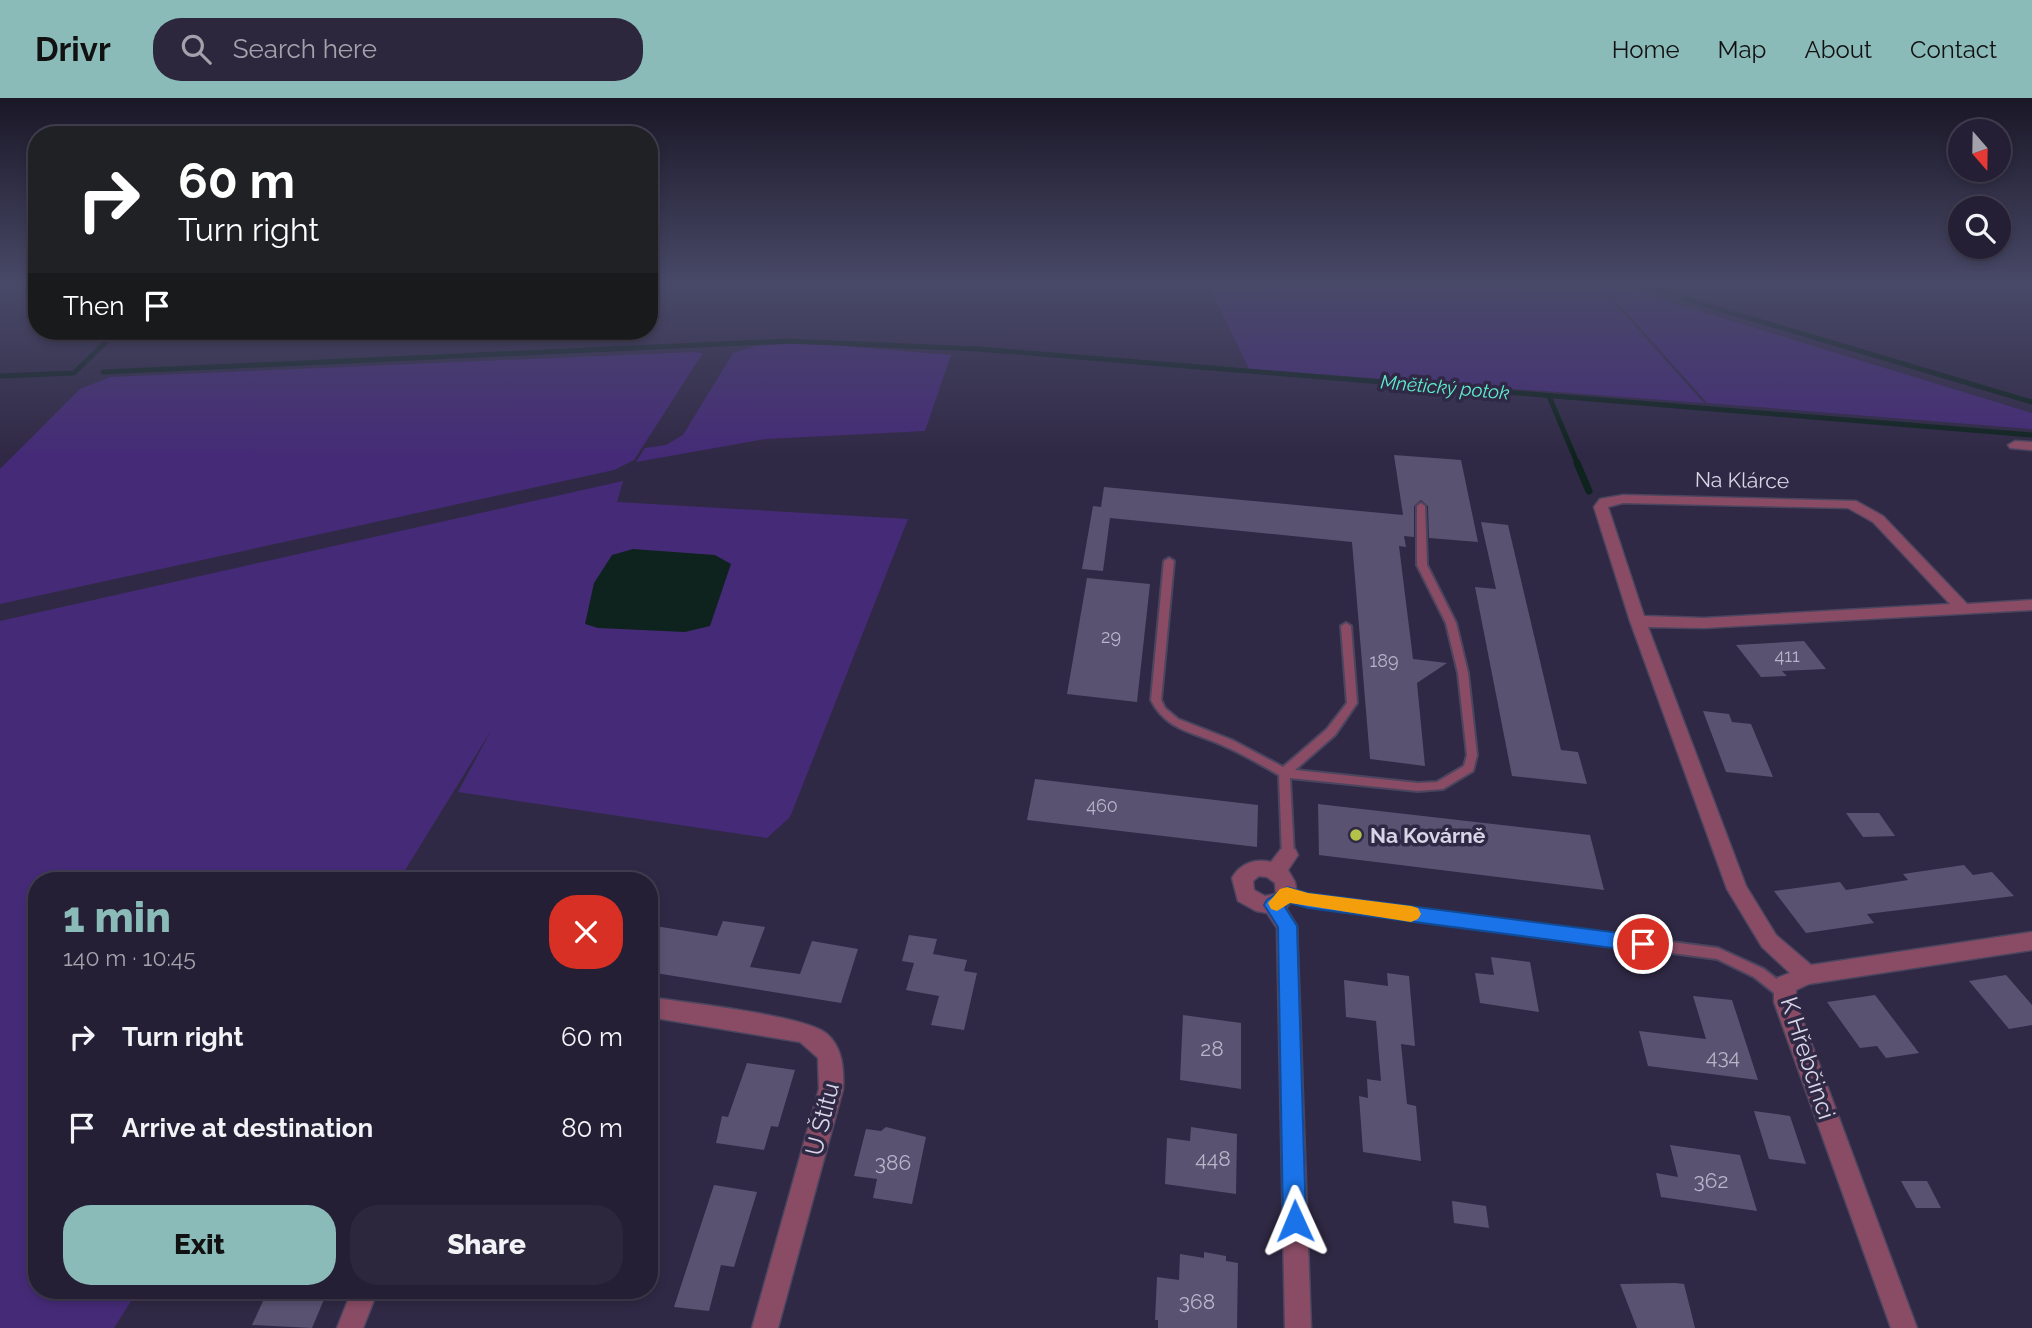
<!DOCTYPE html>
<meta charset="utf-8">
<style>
:root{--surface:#241f34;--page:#2c273c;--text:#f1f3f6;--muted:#a3a2ac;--line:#413d4f;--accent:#8bbbb9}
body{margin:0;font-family:Raleway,sans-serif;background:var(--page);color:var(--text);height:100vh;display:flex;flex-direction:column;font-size:26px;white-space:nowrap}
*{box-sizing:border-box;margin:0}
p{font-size:23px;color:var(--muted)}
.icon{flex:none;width:38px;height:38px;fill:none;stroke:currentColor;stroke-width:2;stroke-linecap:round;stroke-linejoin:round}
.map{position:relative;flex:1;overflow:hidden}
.panel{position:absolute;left:28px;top:774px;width:630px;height:427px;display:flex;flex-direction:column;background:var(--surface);border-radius:28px;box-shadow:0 4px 10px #0003,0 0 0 2px var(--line)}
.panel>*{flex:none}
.hud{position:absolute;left:28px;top:28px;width:630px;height:214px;border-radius:28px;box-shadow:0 4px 10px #0003,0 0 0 2px var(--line);background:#202124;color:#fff;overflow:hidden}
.needle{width:46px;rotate:160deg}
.controls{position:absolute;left:1948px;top:21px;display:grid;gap:14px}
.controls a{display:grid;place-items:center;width:63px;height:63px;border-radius:50%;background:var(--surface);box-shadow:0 4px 10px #0003,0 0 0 2px var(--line);font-size:35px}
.pin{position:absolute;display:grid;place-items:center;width:60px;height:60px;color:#fff;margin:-30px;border:4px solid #fff;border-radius:50%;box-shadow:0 2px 7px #0007}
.me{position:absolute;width:77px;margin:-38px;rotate:359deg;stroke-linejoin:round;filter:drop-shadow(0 0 5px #0008)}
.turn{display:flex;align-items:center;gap:24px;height:147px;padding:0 35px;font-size:32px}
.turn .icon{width:91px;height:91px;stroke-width:2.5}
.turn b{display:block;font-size:49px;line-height:60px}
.then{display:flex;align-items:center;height:66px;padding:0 35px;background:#0003;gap:14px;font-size:26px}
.round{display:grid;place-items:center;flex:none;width:74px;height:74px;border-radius:28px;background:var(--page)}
.head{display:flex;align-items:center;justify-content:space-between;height:119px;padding:0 35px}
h1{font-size:42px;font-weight:800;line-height:52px;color:var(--accent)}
.action{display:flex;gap:14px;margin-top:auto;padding:14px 35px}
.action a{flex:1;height:80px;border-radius:28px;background:var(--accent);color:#111;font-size:28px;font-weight:800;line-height:80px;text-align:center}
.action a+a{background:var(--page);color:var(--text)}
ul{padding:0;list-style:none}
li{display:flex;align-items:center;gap:21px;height:91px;padding:0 35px}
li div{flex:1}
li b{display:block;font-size:26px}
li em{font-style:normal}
header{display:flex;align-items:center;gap:42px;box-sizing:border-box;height:98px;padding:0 35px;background:var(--accent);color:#111}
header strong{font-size:33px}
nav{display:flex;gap:38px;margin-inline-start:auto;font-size:24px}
.search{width:490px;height:63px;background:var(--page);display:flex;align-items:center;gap:18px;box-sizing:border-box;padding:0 24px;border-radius:28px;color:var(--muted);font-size:26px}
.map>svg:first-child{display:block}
.green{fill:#452b77}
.water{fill:#0f231e}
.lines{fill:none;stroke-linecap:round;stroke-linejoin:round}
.stream-far1{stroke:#0f231e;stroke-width:5}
.stream{stroke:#0f231e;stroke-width:7}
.building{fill:#595271}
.service-casing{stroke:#4b455f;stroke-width:4}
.minor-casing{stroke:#4b455f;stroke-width:3}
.service{fill:#8a4c65;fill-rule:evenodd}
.minor{fill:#8a4c65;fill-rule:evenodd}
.route{fill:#1a73e8;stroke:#114b97;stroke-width:2}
.slow{fill:#f59e0b}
.poi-dot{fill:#b5c24a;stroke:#302945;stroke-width:2.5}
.labels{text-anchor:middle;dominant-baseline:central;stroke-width:7;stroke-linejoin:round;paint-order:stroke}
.number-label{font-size:18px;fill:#b8b4ca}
.far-water-label{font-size:19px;font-style:italic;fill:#5defcd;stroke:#302945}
.street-label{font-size:21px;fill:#d8d5e7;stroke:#302945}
.poi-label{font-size:21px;font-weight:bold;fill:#d8d5e7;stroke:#302945;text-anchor:start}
.near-number-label{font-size:21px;fill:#b8b4ca}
.near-street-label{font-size:24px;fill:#d8d5e7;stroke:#302945}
</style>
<header>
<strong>Drivr</strong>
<div class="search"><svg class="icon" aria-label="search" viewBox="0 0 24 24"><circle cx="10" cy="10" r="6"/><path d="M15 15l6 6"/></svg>Search here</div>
<nav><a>Home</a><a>Map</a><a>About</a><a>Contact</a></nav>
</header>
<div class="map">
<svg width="2032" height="1230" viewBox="0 0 2032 1230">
<rect width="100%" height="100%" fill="#302945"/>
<g class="green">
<path d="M 1208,185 L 1597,185 L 1704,305 L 1249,271 Z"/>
<path d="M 1600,185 L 1618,185 L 1673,205 L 2032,315 L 2032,331 L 1707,305 Z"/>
<path d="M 806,245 L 951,257 L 925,333 L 766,341 L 636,364 L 645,350 L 666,347 L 683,337 L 733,255 L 755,248 Z"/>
<path d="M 692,254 L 703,255 L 634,362 L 614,372 L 0,506 L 0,371 L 80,291 L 110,279 Z"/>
<path d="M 623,383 L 617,404 L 908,421 L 790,719 L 767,740 L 458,694 L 492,631 L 399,782 L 37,782 L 37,1192 L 138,1192 L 114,1230 L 0,1230 L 0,523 Z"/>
</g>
<path class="water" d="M 633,451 L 715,457 L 731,466 L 710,528 L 685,534 L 598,530 L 585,526 L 594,485 L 612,457 Z"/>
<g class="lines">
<g class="stream-far1">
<path d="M 1641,184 L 1669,195"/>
<path d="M 1685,201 L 2032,304"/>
<path d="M 103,274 L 787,243 L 978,251 L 2032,337"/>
<path d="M 0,278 L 74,275 L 117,233"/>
<path d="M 1549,298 L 1578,367"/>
</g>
<path class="stream" d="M 1577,365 L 1589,393"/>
</g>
<g class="building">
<path d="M 1394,357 L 1461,362 L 1478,444 L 1429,440 L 1428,408 L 1421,402 L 1414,408 L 1414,439 L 1404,438 L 1406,449 L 1399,448 L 1413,561 L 1447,565 L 1417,585 L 1425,668 L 1370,661 L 1352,444 L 1110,420 L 1103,473 L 1082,471 L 1093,408 L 1101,409 L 1104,389 L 1403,417 Z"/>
<path d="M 1481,424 L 1508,427 L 1561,652 L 1578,654 L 1587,686 L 1512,678 L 1475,489 L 1496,491 Z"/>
<path d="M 1087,480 L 1150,486 L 1137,604 L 1067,596 Z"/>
<path d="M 1804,543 L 1826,571 L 1782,573 L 1787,578 L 1761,579 L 1736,547 Z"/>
<path d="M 1703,613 L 1729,616 L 1732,624 L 1751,626 L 1773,679 L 1726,674 Z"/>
<path d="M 1035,681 L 1258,707 L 1257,749 L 1027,722 Z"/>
<path d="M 1318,706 L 1590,737 L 1604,792 L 1319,757 Z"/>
<path d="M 1846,715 L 1879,715 L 1895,738 L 1863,739 Z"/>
<path d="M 1964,767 L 1973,777 L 1992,774 L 2014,798 L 1867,816 L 1874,825 L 1806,835 L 1774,793 L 1840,784 L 1846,792 L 1908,782 L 1903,776 Z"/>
<path d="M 723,823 L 765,829 L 750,869 L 800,876 L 812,843 L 858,851 L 841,905 L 649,874 L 649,827 L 717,838 Z"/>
<path d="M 909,837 L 937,841 L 933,856 L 967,862 L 964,873 L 977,875 L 964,932 L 931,927 L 939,898 L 906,892 L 914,865 L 902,863 Z"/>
<path d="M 1491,859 L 1530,864 L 1539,914 L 1480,905 L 1475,875 L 1494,877 Z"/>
<path d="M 1387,875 L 1409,878 L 1415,948 L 1401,946 L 1407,1006 L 1416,1008 L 1421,1063 L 1363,1054 L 1359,998 L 1368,1000 L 1367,981 L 1381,983 L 1376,923 L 1346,919 L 1344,882 L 1388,888 Z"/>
<path d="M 2006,877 L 2032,907 L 2032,927 L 2009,931 L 1969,883 Z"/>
<path d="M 1875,897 L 1919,955 L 1886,960 L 1877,948 L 1860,950 L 1827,904 Z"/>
<path d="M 1693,898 L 1732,902 L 1758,982 L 1648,968 L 1639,933 L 1706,941 Z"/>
<path d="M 1183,917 L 1241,925 L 1241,991 L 1180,982 Z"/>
<path d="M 747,965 L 795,972 L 778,1029 L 771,1028 L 764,1052 L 716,1045 L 722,1018 L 728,1019 Z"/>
<path d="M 1754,1013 L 1790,1018 L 1806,1066 L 1769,1061 Z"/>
<path d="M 886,1029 L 926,1039 L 912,1106 L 873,1100 L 877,1081 L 854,1078 L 866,1031 L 881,1033 Z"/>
<path d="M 1191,1029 L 1237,1036 L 1236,1096 L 1165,1086 L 1167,1040 L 1190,1043 Z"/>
<path d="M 1670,1047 L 1740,1057 L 1757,1113 L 1661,1099 L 1656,1075 L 1678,1079 Z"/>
<path d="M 1901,1083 L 1927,1083 L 1941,1110 L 1916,1110 Z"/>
<path d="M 714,1087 L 757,1094 L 734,1169 L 721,1167 L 709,1213 L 674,1209 Z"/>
<path d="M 1452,1103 L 1486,1108 L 1489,1130 L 1454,1125 Z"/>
<path d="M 1204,1154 L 1226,1158 L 1226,1163 L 1238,1165 L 1237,1230 L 1158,1230 L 1158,1222 L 1155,1222 L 1157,1179 L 1179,1182 L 1180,1156 L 1204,1160 Z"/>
<path d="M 1675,1185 L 1684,1186 L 1695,1230 L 1637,1230 L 1620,1186 Z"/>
<path d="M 268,1192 L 328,1192 L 312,1230 L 252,1227 Z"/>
</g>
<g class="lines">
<defs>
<g id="service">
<path d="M 1421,405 L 1425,408 L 1427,467 L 1456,525 L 1468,575 L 1477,657 L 1473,673 L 1443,691 L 1418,693 L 1290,680 L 1294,757 L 1292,760 L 1288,762 L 1284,760 L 1282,757 L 1279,677 C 1261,667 1243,656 1224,648 C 1195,634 1166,633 1151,602 L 1164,463 L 1169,460 L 1174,463 L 1161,602 L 1165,610 L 1178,621 L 1232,642 L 1283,669 L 1327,631 L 1347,605 L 1341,528 L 1346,525 L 1351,528 L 1357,605 L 1335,637 L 1295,672 L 1418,685 L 1437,684 L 1464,668 L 1467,657 L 1458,575 L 1446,525 L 1417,467 L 1417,408 Z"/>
<path d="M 1287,792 L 1308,797 L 1718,850 L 1764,871 L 1788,890 L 1790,894 L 1788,898 L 1783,900 L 1778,898 L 1754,879 L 1717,861 L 1308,807 L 1283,801 L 1281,797 L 1283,793 Z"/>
</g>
<g id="minor">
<path d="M 2015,343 L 2032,344 L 2032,352 L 2010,350 L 2008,347 Z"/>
<path d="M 1623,397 L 1856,403 L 1883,418 L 1967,506 L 2032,502 L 2032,512 L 1704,530 L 1648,529 L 1746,788 L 1776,837 L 1811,867 L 2032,834 L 2032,852 L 1809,886 L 1796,892 L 1796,904 L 1917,1230 L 1891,1230 L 1774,904 L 1774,887 L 1777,880 L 1790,875 L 1762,849 L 1727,791 L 1630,523 L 1594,409 L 1600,401 ZM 1623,405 L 1848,410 L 1873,424 L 1950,506 L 1704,520 L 1644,518 L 1608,409 Z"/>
<path d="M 1288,749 L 1295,751 L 1298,757 L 1288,772 L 1295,784 L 1297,797 L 1286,810 L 1297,828 L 1311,1230 L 1285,1230 L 1277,830 L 1267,815 L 1256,813 L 1238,803 L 1232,780 C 1240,765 1256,760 1271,764 L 1281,751 ZM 1259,778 L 1267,779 L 1275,785 L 1276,796 L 1265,798 L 1254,792 L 1253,783 Z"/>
<path d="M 649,899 C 685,905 805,917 827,936 C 843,950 844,972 843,991 L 778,1230 L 752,1230 L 819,991 L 818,960 L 800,944 L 649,919 Z"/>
<path d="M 352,1192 L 378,1192 L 363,1230 L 337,1230 Z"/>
</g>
</defs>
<use href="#service" class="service-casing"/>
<use href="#minor" class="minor-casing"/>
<use href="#service" class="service"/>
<use href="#minor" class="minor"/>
</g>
<linearGradient id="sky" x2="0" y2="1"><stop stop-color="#1a1726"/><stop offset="0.52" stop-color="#484968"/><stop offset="1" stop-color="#484968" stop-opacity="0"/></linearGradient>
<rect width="2032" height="357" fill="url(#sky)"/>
<path class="route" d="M 1287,789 L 1308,795 L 1643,838 L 1650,840 L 1653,846 L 1650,852 L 1643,854 L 1308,810 L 1290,805 L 1285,809 L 1297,828 L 1306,1123 L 1303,1131 L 1295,1134 L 1287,1131 L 1283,1123 L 1278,829 L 1264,807 L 1267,802 Z"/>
<path class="slow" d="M 1287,789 L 1308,795 L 1411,808 L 1418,810 L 1421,816 L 1418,821 L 1411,824 L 1290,805 L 1277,813 L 1271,811 L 1268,805 L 1280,791 Z"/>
<circle class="poi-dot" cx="1356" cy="737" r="7"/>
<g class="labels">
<g class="number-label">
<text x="1111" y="538">29</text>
<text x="1787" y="557">411</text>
<text x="1384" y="562">189</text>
<text x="1102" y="707">460</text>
</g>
<g class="far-water-label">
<text transform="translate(1445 289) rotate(5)">Mnětický potok</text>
</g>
<g class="street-label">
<text transform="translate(1742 382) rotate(1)">Na Klárce</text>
</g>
<g class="poi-label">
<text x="1370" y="737">Na Kovárně</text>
</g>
<g class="near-number-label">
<text x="1212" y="950">28</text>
<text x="1723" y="958">434</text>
<text x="1213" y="1060">448</text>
<text x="893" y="1064">386</text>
<text x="1711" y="1082">362</text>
<text x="1197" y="1203">368</text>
</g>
<g class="near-street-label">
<text transform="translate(1808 960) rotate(72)">K Hřebčinci</text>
<text transform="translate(822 1021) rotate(-76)">U Štítu</text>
</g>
</g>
</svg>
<div class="controls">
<a><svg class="needle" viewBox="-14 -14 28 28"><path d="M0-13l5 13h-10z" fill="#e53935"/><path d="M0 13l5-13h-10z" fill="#a3a2ac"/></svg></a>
<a><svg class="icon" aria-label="search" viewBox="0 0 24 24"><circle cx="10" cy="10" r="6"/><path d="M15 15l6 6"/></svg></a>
</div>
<div class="pin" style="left:1643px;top:846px;background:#d93025"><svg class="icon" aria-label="arrive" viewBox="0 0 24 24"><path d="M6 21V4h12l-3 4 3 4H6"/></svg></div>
<svg class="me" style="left:1295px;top:1123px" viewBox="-20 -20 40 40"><path d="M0-17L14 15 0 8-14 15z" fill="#1a73e8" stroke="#fff" stroke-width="4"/></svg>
<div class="hud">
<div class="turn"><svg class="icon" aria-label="right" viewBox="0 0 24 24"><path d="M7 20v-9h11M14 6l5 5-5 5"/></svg><div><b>60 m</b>Turn right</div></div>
<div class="then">Then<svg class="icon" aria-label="arrive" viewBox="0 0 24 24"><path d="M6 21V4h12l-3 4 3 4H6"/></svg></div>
</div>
<section class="panel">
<div class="head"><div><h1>1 min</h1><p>140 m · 10:45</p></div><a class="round" style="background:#d93025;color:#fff"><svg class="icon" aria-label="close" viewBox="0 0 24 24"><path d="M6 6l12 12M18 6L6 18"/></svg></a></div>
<ul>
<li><svg class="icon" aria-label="right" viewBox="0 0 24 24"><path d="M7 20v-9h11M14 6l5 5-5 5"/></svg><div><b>Turn right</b></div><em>60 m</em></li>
<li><svg class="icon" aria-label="arrive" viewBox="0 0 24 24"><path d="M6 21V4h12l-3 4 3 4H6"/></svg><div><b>Arrive at destination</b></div><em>80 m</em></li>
</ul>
<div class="action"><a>Exit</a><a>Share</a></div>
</section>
</div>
